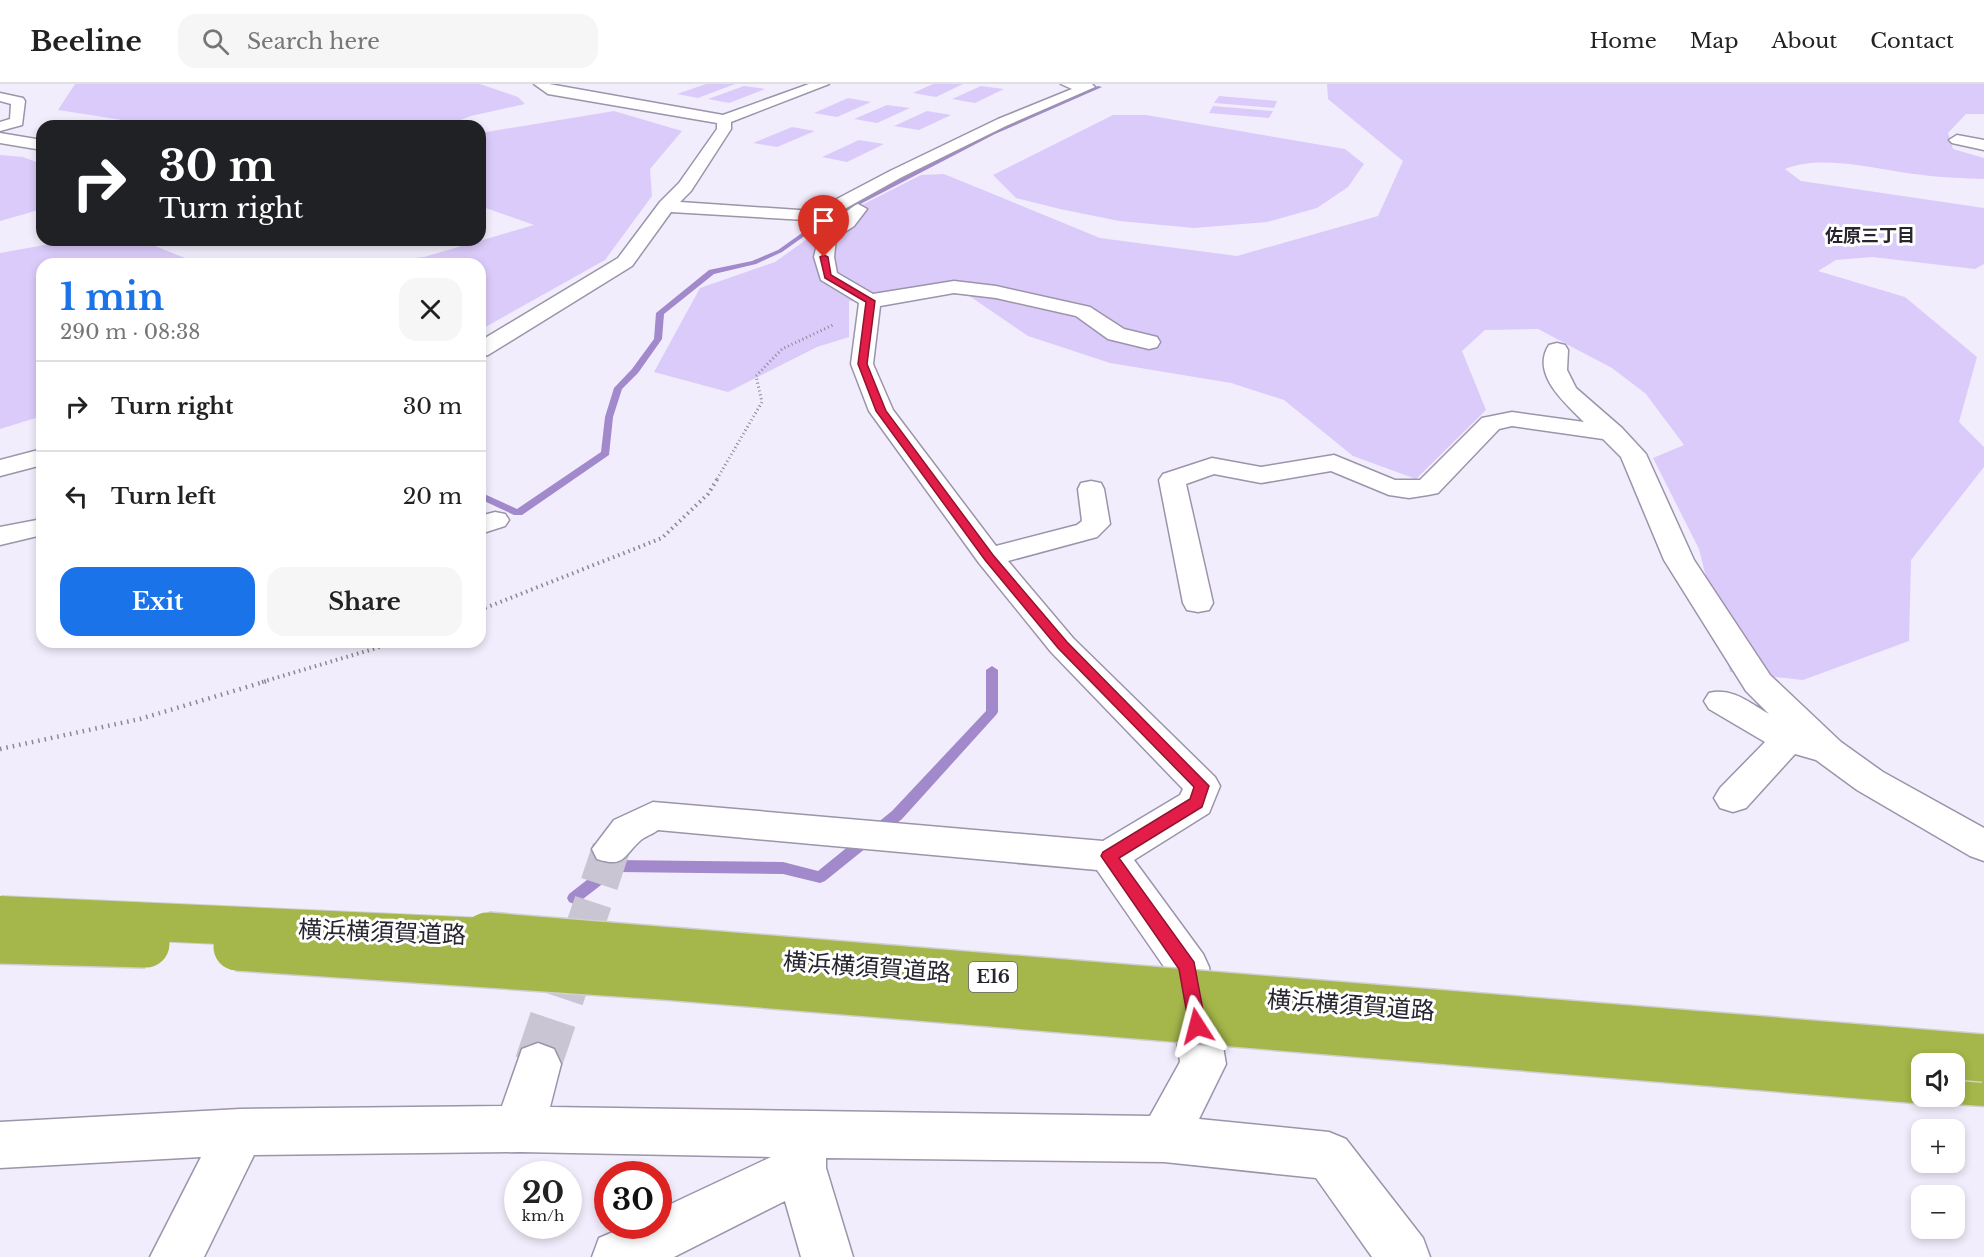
<!DOCTYPE html>
<meta charset="utf-8">
<style>
:root{--surface:#fff;--page:#f6f6f6;--text:#222;--muted:#767676;--line:#e0e0e0;--accent:#1a73e8}
body{margin:0;font-family:"Libre Baskerville","Noto Sans JP",serif;background:var(--page);color:var(--text);height:100vh;display:flex;flex-direction:column;font-size:22px;white-space:nowrap}
*{box-sizing:border-box;margin:0}
p{font-size:20px;color:var(--muted)}
.icon{flex:none;width:33px;height:33px;fill:none;stroke:currentColor;stroke-width:2;stroke-linecap:round;stroke-linejoin:round}
.map{position:relative;flex:1;overflow:hidden}
.drawer{position:absolute;left:36px;top:174px;width:450px;height:390px;display:flex;flex-direction:column;background:var(--surface);border-radius:18px;box-shadow:0 3px 9px #0003}
.drawer>*{flex:none}
.top-card{position:absolute;left:36px;top:36px;width:450px;height:126px;border-radius:18px;box-shadow:0 3px 9px #0003;background:#202124;color:#fff;overflow:hidden}
.tools{position:absolute;left:1911px;top:969px;display:grid;gap:12px}
.tools a{display:grid;place-items:center;width:54px;height:54px;border-radius:12px;background:var(--surface);box-shadow:0 3px 9px #0003;font-size:30px}
.speed{position:absolute;left:504px;top:1077px;display:flex;gap:12px;font-size:30px;font-weight:700;text-align:center}
.speed>*{display:grid;place-content:center;width:78px;height:78px;border-radius:50%;background:var(--surface);box-shadow:0 3px 9px #0003;line-height:1}
.speed small{font-size:15px;font-weight:400}
.speed .limit{border:9px solid #d22;background:#fff;color:#111}
.pin{position:absolute;display:grid;place-items:center;width:51px;height:51px;color:#fff;margin:-62px -26px;border-radius:50% 50% 50% 0;rotate:-45deg;box-shadow:0 0 6px #0007}
.pin .icon{rotate:45deg}
.me{position:absolute;width:66px;margin:-33px;rotate:351deg;stroke-linejoin:round;filter:drop-shadow(0 0 4px #0008)}
.turn{display:flex;align-items:center;gap:21px;height:126px;padding:0 24px;font-size:27px}
.turn .icon{width:78px;height:78px;stroke-width:2.5}
.turn b{display:block;font-size:42px;line-height:51px}
.round{display:grid;place-items:center;flex:none;width:63px;height:63px;border-radius:18px;background:var(--page)}
.headline{display:flex;align-items:center;justify-content:space-between;height:102px;padding:0 24px}
h1{font-size:36px;font-weight:700;line-height:45px;color:var(--accent)}
.action{display:flex;gap:12px;margin-top:auto;padding:12px 24px}
.action a{flex:1;height:69px;border-radius:18px;background:var(--accent);color:#fff;font-size:24px;font-weight:700;line-height:69px;text-align:center}
.action a+a{background:var(--page);color:var(--text)}
ul{padding:0;list-style:none}
li{display:flex;align-items:center;gap:18px;height:90px;padding:0 24px;border-top:2px solid var(--line)}
li div{flex:1}
li b{display:block;font-size:22px}
li em{font-style:normal}
header{display:flex;align-items:center;gap:36px;box-sizing:border-box;height:84px;padding:0 30px;background:var(--surface);border-bottom:2px solid var(--line)}
header strong{font-size:28px}
nav{display:flex;gap:33px;margin-inline-start:auto;font-size:21px}
.search{width:420px;height:54px;background:var(--page);display:flex;align-items:center;gap:15px;box-sizing:border-box;padding:0 21px;border-radius:18px;color:var(--muted);font-size:22px}
.map>svg:first-child{display:block}
.green{fill:#dbcbfa}
.lines{fill:none;stroke-linecap:round;stroke-linejoin:round}
.stream{fill:#a189cb;fill-rule:evenodd}
.minor-tunnel-far1{stroke:#cac5d3;stroke-width:38;stroke-dasharray:38 19;stroke-linecap:butt}
.minor-tunnel{stroke:#cac5d3;stroke-width:47;stroke-dasharray:47 23;stroke-linecap:butt}
.minor-casing{stroke:#9b94aa;stroke-width:3}
.highway-casing{stroke:#d0cfd1;stroke-width:3}
.path-far2{stroke:#8b8793;stroke-width:3;stroke-dasharray:1 3;stroke-linecap:butt}
.path-far1{stroke:#8b8793;stroke-width:4;stroke-dasharray:1.5 4;stroke-linecap:butt}
.path{stroke:#8b8793;stroke-width:4.5;stroke-dasharray:1.5 5;stroke-linecap:butt}
.minor{fill:#fff;fill-rule:evenodd}
.highway{fill:#a5b64a;fill-rule:evenodd}
.highway-bridge-far1-casing{stroke:#d0cfd1;stroke-width:40;stroke-linecap:butt}
.highway-bridge-casing{stroke:#d0cfd1;stroke-width:50;stroke-linecap:butt}
.highway-bridge-far1{stroke:#a5b64a;stroke-width:38}
.highway-bridge{stroke:#a5b64a;stroke-width:47}
.route{fill:#e11d48;stroke:#92132f;stroke-width:1.5}
.labels{text-anchor:middle;dominant-baseline:central;stroke-width:6;stroke-linejoin:round;paint-order:stroke}
.far-neighbourhood-label{font-size:18px;font-weight:bold;fill:#28252e;stroke:#fff}
.shield{fill:#fff;stroke:#68666d;stroke-width:1.5}
.shield-label{font-size:18px;font-weight:bold;fill:#28252e}
.near-street-label{font-size:24px;fill:#28252e;stroke:#fff}
</style>
<header>
<strong>Beeline</strong>
<div class="search"><svg class="icon" aria-label="search" viewBox="0 0 24 24"><circle cx="10" cy="10" r="6"/><path d="M15 15l6 6"/></svg>Search here</div>
<nav><a>Home</a><a>Map</a><a>About</a><a>Contact</a></nav>
</header>
<div class="map">
<svg width="1984" height="1173" viewBox="0 0 1984 1173">
<rect width="100%" height="100%" fill="#f2edfc"/>
<g class="green">
<path d="M 75,0 L 480,0 L 518,13 L 525,20 L 471,32 L 445,42 L 124,42 L 129,37 L 58,26 Z"/>
<path d="M 706,0 L 735,0 L 698,14 L 677,10 Z"/>
<path d="M 933,0 L 963,0 L 936,13 L 913,9 Z"/>
<path d="M 1327,0 L 1984,0 L 1984,30 L 1966,30 L 1948,49 L 1953,65 L 1984,74 L 1984,95 C 1964,94 1943,94 1923,91 C 1881,87 1825,69 1785,85 L 1801,97 L 1984,124 L 1984,180 L 1975,185 L 1872,173 L 1836,176 L 1818,187 L 1905,213 L 1977,273 L 1959,338 L 1984,363 L 1984,383 L 1911,476 L 1909,557 L 1803,596 L 1730,588 L 1699,465 L 1653,374 L 1684,361 L 1646,310 L 1612,284 L 1538,245 L 1485,246 L 1462,267 L 1486,326 L 1416,395 L 1353,372 L 1284,316 L 1231,299 L 1110,279 L 1028,252 L 965,209 L 849,217 L 849,253 L 817,263 L 728,308 L 654,288 L 700,204 L 775,178 L 838,133 L 921,91 L 944,90 L 1100,154 L 1237,172 L 1378,132 L 1403,77 L 1328,15 Z"/>
<path d="M 744,2 L 765,5 L 729,19 L 708,15 Z"/>
<path d="M 981,2 L 1004,5 L 975,19 L 952,15 Z"/>
<path d="M 1219,12 L 1277,17 L 1274,24 L 1214,19 Z"/>
<path d="M 848,14 L 871,18 L 837,33 L 814,29 Z"/>
<path d="M 887,21 L 910,24 L 877,39 L 854,35 Z"/>
<path d="M 1213,22 L 1273,27 L 1269,34 L 1209,29 Z"/>
<path d="M 614,27 L 682,47 L 650,85 L 652,112 L 605,176 L 480,246 L 480,180 L 360,180 L 424,173 L 534,141 L 480,122 L 480,49 Z"/>
<path d="M 927,27 L 951,31 L 919,46 L 894,42 Z"/>
<path d="M 1113,31 L 1146,31 L 1345,65 L 1364,80 L 1348,103 L 1317,124 L 1267,138 L 1194,144 L 1119,137 L 1060,125 L 1016,114 L 993,91 Z"/>
<path d="M 792,43 L 815,47 L 777,63 L 753,59 Z"/>
<path d="M 859,56 L 884,60 L 847,78 L 822,73 Z"/>
<path d="M 0,71 L 23,73 L 42,80 L 42,125 L 0,137 Z"/>
<path d="M 72,156 L 140,156 L 200,180 L 42,180 L 42,332 L 0,345 L 0,169 Z"/>
</g>
<g class="lines">
<g class="stream">
<path d="M 1098,2 L 1102,3 L 995,50 L 820,141 L 782,168 L 756,180 L 714,190 L 664,230 L 662,255 L 638,289 L 622,305 L 613,333 L 609,371 L 522,431 L 514,431 L 480,415 L 480,408 L 517,425 L 601,368 L 605,333 L 614,304 L 632,285 L 654,255 L 656,229 L 709,186 L 752,177 L 778,166 L 816,139 L 991,48 Z"/>
<path d="M 992,582 L 998,586 L 998,628 L 996,631 L 902,735 L 825,797 L 820,799 L 783,790 L 618,788 L 579,818 L 574,820 L 569,818 L 567,814 L 569,810 L 610,778 L 615,776 L 783,778 L 818,787 L 892,727 L 986,627 L 986,586 Z"/>
</g>
<path class="minor-tunnel-far1" d="M 581,854 L 611,765"/>
<path class="minor-tunnel" d="M 538,980 L 581,852"/>
<defs>
<g id="minor">
<path d="M 534,0 L 549,0 L 723,31 L 809,0 L 829,0 L 731,38 L 731,45 L 691,107 L 680,118 L 814,127 L 890,87 L 998,35 L 1072,5 L 1061,0 L 1092,0 L 1095,3 L 1008,41 L 902,93 L 823,137 L 671,128 L 632,182 L 488,271 L 480,273 L 480,257 L 618,174 L 660,118 L 679,99 L 717,45 L 717,39 L 548,10 Z"/>
<path d="M 0,9 L 23,14 L 25,17 L 22,41 L 0,47 L 0,38 L 10,35 L 11,20 L 0,17 Z"/>
<path d="M 0,49 L 42,56 L 42,66 L 0,59 Z"/>
<path d="M 1957,51 L 1984,56 L 1984,66 L 1952,59 L 1949,56 Z"/>
<path d="M 858,120 L 867,125 L 854,142 L 836,154 L 834,173 L 837,189 L 873,210 L 954,197 L 996,202 L 1090,223 L 1124,245 L 1157,253 L 1160,258 L 1157,263 L 1149,265 L 1108,255 L 1076,232 L 996,214 L 954,209 L 880,222 L 873,280 L 893,326 L 996,462 L 1077,441 L 1082,437 L 1078,405 L 1081,399 L 1091,397 L 1101,399 L 1104,405 L 1110,440 L 1097,453 L 1008,477 L 1073,554 L 1215,693 L 1220,702 L 1209,729 L 1134,776 L 1203,870 L 1209,883 L 1226,980 L 1199,1035 L 1329,1048 L 1346,1055 L 1423,1154 L 1430,1173 L 1372,1173 L 1316,1094 L 1164,1078 L 826,1074 L 826,1084 L 853,1173 L 801,1173 L 785,1117 L 674,1173 L 592,1173 L 599,1154 L 627,1142 L 658,1142 L 658,1126 L 771,1073 L 520,1068 L 254,1071 L 204,1173 L 150,1173 L 201,1073 L 0,1084 L 0,1038 L 240,1025 L 502,1022 L 522,965 L 538,959 L 554,965 L 561,980 L 550,1023 L 1150,1032 L 1180,978 L 1167,887 L 1097,786 L 658,746 C 653,750 646,752 641,756 C 623,772 625,784 597,775 L 592,765 L 614,736 L 653,718 L 1103,757 L 1180,711 L 1183,705 L 1051,568 L 979,479 L 869,327 L 851,280 L 859,219 L 821,196 L 814,173 L 820,148 C 829,142 853,121 858,120 Z"/>
<path d="M 1557,259 L 1565,261 L 1568,266 L 1567,286 L 1576,304 L 1622,344 L 1646,370 L 1694,476 L 1770,591 L 1841,658 L 1883,688 L 1984,744 L 1984,777 L 1970,772 L 1857,706 L 1816,676 L 1795,670 L 1746,724 L 1733,728 L 1720,724 L 1714,714 L 1720,704 L 1765,658 L 1709,625 L 1704,617 L 1709,609 C 1732,603 1750,619 1769,630 L 1746,607 L 1664,476 L 1621,373 L 1603,355 L 1512,342 L 1499,345 L 1438,409 L 1428,411 L 1409,414 L 1389,411 L 1331,387 L 1261,399 L 1214,390 L 1186,400 L 1213,519 L 1209,526 L 1198,528 L 1187,526 L 1183,519 L 1159,396 L 1163,390 L 1212,374 L 1261,383 L 1334,371 L 1395,396 L 1420,396 L 1482,334 L 1512,328 L 1584,338 C 1566,320 1530,290 1549,261 Z"/>
<path d="M 42,365 L 42,381 L 0,392 L 0,376 Z"/>
<path d="M 495,428 L 505,430 L 509,436 L 505,442 L 480,450 L 480,432 Z"/>
<path d="M 42,435 L 42,451 L 0,461 L 0,443 Z"/>
</g>
<path id="highway" d="M 1954,978 L 1984,980 L 1984,1022 L 1954,1020 L 1937,1014 L 1954,1012 L 1954,980 L 1949,980 Z"/>
</defs>
<use href="#minor" class="minor-casing"/>
<use href="#highway" class="highway-casing"/>
<path class="path-far2" d="M 717,395 L 762,318 L 756,292 L 782,265 L 835,240"/>
<g class="path-far1">
<path d="M 480,526 L 662,454 L 708,410 L 718,394"/>
<path d="M 262,598 L 397,558"/>
</g>
<path class="path" d="M 0,665 L 140,635 L 267,597"/>
<use href="#minor" class="minor"/>
<use href="#highway" class="highway"/>
<defs>
<path id="highway-bridge-far1" d="M 0,831 L 506,854"/>
<g id="highway-bridge">
<path d="M 487,852 L 1984,974"/>
<path d="M 0,856 L 146,860"/>
<path d="M 237,863 L 664,892 L 1922,996"/>
</g>
</defs>
<use href="#highway-bridge-far1" class="highway-bridge-far1-casing"/>
<use href="#highway-bridge" class="highway-bridge-casing"/>
<use href="#highway-bridge-far1" class="highway-bridge-far1"/>
<use href="#highway-bridge" class="highway-bridge"/>
</g>
<path class="route" d="M 824,171 L 828,173 L 831,191 L 875,217 L 867,280 L 886,327 L 993,471 L 1067,558 L 1209,702 L 1202,723 L 1119,774 L 1194,878 L 1206,942 L 1203,947 L 1197,950 L 1190,947 L 1179,885 L 1101,772 L 1103,768 L 1190,715 L 1194,703 L 1058,564 L 985,476 L 876,327 L 858,280 L 866,218 L 825,194 L 820,173 Z"/>
<g class="labels">
<g class="far-neighbourhood-label">
<text x="1870" y="152">佐原三丁目</text>
</g>
<rect class="shield" x="969" y="878" width="48" height="30" rx="4.5"/>
<g class="shield-label">
<text x="993" y="893">E16</text>
</g>
<g class="near-street-label">
<text transform="translate(382 848) rotate(2)">横浜横須賀道路</text>
<text transform="translate(867 883) rotate(4)">横浜横須賀道路</text>
<text transform="translate(1351 921) rotate(4)">横浜横須賀道路</text>
</g>
</g>
</svg>
<div class="tools">
<a><svg class="icon" aria-label="sound" viewBox="0 0 24 24"><path d="M4 9h4l5-4v14l-5-4H4zM17 9q2 3 0 6"/></svg></a>
<a>+</a>
<a>−</a>
</div>
<div class="speed"><div>20<small>km/h</small></div><div class="limit">30</div></div>
<div class="pin" style="left:824px;top:173px;background:#d93025"><svg class="icon" aria-label="arrive" viewBox="0 0 24 24"><path d="M6 21V4h12l-3 4 3 4H6"/></svg></div>
<svg class="me" style="left:1197px;top:942px" viewBox="-20 -20 40 40"><path d="M0-17L14 15 0 8-14 15z" fill="#e11d48" stroke="#fff" stroke-width="4"/></svg>
<div class="top-card">
<div class="turn"><svg class="icon" aria-label="right" viewBox="0 0 24 24"><path d="M7 20v-9h11M14 6l5 5-5 5"/></svg><div><b>30 m</b>Turn right</div></div>
</div>
<section class="drawer">
<div class="headline"><div><h1>1 min</h1><p>290 m · 08:38</p></div><a class="round"><svg class="icon" aria-label="close" viewBox="0 0 24 24"><path d="M6 6l12 12M18 6L6 18"/></svg></a></div>
<ul>
<li><svg class="icon" aria-label="right" viewBox="0 0 24 24"><path d="M7 20v-9h11M14 6l5 5-5 5"/></svg><div><b>Turn right</b></div><em>30 m</em></li>
<li><svg class="icon" aria-label="left" viewBox="0 0 24 24"><path d="M17 20v-9H6M10 6l-5 5 5 5"/></svg><div><b>Turn left</b></div><em>20 m</em></li>
</ul>
<div class="action"><a>Exit</a><a>Share</a></div>
</section>
</div>
